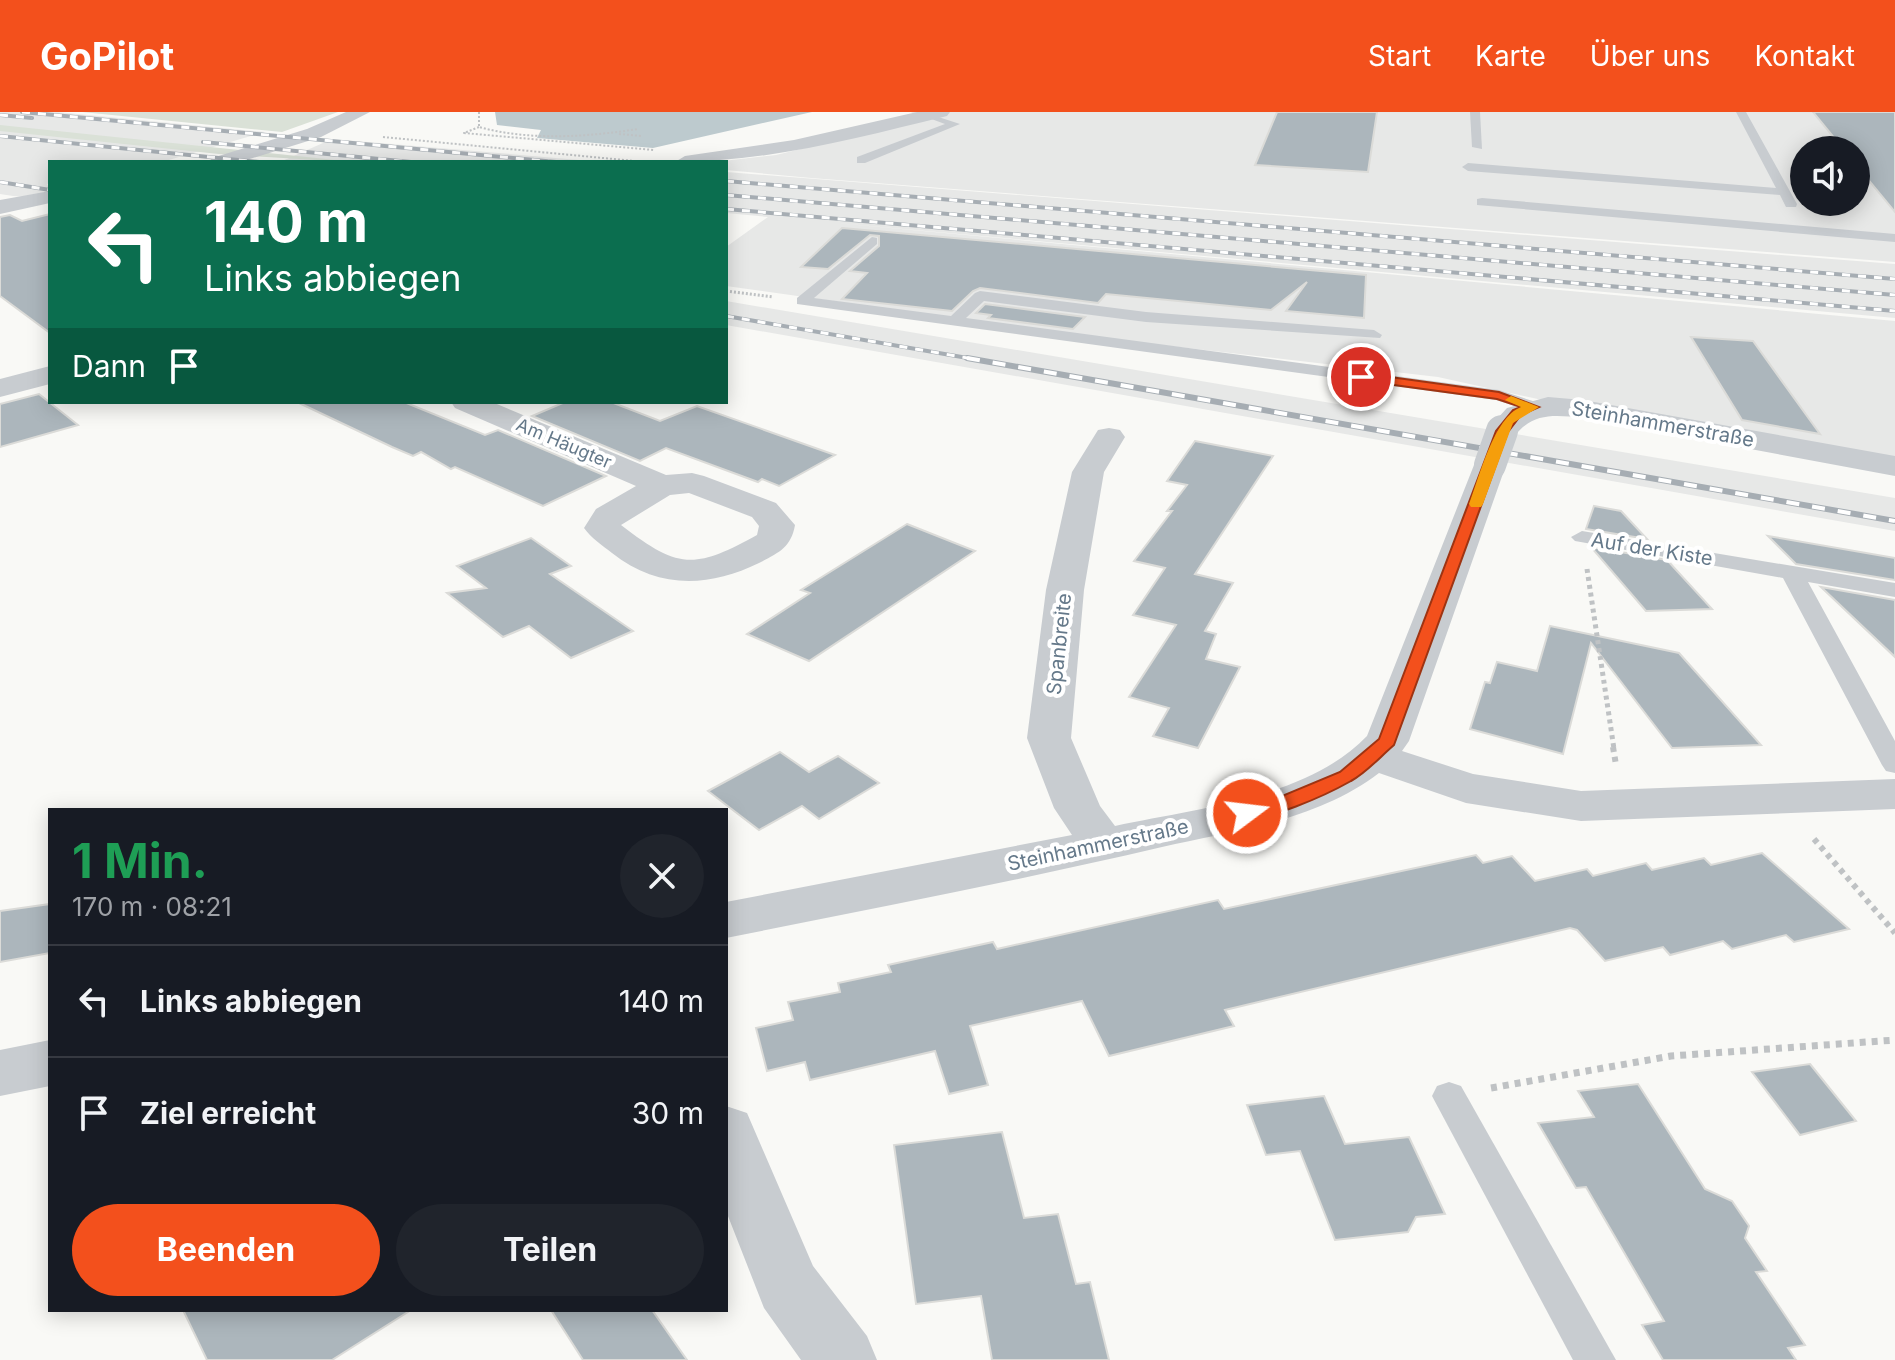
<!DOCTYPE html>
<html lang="de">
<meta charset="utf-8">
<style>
:root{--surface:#171b24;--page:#20242c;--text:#f1f3f6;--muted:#9ea1a6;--line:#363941;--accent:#f3501c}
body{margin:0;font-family:Inter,sans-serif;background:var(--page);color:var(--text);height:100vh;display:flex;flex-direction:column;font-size:30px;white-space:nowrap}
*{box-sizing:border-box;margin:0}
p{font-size:26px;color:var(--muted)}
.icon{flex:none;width:44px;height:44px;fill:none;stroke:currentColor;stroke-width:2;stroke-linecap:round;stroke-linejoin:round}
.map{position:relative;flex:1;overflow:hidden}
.sheet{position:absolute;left:48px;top:696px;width:680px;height:504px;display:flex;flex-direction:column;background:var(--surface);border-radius:0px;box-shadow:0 4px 20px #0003}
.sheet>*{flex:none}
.guide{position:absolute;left:48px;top:48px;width:680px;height:244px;border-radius:0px;box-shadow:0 4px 20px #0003;background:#0b6e4f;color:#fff;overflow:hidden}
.controls{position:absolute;left:1790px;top:24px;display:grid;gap:16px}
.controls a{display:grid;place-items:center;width:80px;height:80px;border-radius:50%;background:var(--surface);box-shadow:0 4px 20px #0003;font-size:40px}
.pin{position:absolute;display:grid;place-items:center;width:68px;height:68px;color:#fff;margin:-34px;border:4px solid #fff;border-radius:50%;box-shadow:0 2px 8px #0007}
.me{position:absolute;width:88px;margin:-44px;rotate:75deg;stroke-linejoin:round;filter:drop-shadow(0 0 6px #0008)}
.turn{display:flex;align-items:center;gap:28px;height:168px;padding:0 24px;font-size:36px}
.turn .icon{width:104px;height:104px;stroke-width:2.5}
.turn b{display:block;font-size:56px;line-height:68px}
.then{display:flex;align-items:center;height:76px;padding:0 24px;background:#0003;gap:16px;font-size:30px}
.round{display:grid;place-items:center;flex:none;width:84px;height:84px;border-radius:42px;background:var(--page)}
.overview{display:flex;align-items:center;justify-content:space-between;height:136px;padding:0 24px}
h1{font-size:48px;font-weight:700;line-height:60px;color:#1e9e55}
.cta{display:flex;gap:16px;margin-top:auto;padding:16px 24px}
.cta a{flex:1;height:92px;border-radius:48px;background:var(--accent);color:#fff;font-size:32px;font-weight:700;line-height:92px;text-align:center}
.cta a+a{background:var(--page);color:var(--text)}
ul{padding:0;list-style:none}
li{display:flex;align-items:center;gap:24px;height:112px;padding:0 24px;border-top:2px solid var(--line)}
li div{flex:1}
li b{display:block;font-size:30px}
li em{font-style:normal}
header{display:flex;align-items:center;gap:48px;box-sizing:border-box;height:112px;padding:0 40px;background:var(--accent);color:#fff}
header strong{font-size:38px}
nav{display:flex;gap:44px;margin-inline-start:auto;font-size:28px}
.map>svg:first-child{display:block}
.built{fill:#e7e8e7;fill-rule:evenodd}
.green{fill:#dae1d7}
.water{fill:#bdcace}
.building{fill:#acb6bc;stroke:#dbdbd8;stroke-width:2}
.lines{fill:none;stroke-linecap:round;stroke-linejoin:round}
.path-far4{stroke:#bfc2c4;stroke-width:2;stroke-dasharray:2 2;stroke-linecap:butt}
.path-far3{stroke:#bfc2c4;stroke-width:3;stroke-dasharray:2 2;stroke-linecap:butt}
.path-far2{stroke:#bfc2c4;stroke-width:5;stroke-dasharray:4 4;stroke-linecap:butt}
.path-far1{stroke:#bfc2c4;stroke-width:6;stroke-dasharray:5 5;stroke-linecap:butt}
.path{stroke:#bfc2c4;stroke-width:7;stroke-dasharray:6 6;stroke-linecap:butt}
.lane{fill:#c8ccd0;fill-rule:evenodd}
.street{fill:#c8ccd0;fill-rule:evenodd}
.rail-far1-casing{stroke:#a6adb3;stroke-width:4}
.rail-casing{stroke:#a6adb3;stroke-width:6}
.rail-far1{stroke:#fff;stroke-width:3;stroke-dasharray:8;stroke-linecap:butt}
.rail{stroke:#fff;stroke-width:4;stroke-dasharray:13;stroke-linecap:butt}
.street-bridge{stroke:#c8ccd0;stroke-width:32}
.route{fill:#f3501c;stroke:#9e3412;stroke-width:2}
.slow{fill:#f59e0b}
.labels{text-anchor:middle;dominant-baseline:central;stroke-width:8;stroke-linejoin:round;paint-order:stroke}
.far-street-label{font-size:18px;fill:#65798a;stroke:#fff}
.street-label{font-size:20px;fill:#65798a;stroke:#fff}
</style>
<header>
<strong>GoPilot</strong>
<nav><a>Start</a><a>Karte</a><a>Über uns</a><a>Kontakt</a></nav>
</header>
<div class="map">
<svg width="1895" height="1248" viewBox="0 0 1895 1248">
<rect width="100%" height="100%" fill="#f9f9f6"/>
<g class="built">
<path d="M 0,0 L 57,0 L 265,20 L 162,50 L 50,50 L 50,71 L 47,72 L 50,79 L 27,85 L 13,84 L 0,82 Z"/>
<path d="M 911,0 L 1895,0 L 1895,150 L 811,66 L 726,58 L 726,50 L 714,50 L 776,43 L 920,8 ZM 1804,38 L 1856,38 L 1856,90 L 1804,90 Z"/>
<path d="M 332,27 L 603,50 L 280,50 Z"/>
<path d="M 726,60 L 1895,152 L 1895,206 L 825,110 L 1895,209 L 1895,354 L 1583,297 L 1438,265 L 1083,224 L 726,174 L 726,135 L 768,105 L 726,101 Z"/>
<path d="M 726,189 L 1895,386 L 1895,419 L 726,213 Z"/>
</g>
<g class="green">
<path d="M 82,0 L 338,0 L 282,20 Z"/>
<path d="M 0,13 L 326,47 L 350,50 L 219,42 L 0,19 Z"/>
</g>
<path class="water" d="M 495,0 L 812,0 L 653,36 L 537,26 L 541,18 L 497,13 Z"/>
<g class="building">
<path d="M 1277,0 L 1377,0 L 1368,60 L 1255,53 Z"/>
<path d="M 1813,0 L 1895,0 L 1895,100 L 1856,53 L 1856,38 L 1844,38 Z"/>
<path d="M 50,102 L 50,221 L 0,184 L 0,105 L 10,103 L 22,109 Z"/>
<path d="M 842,116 L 1366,163 L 1364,206 L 1286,199 L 1307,170 L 1271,198 L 1106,182 L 1098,191 L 980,176 L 973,179 L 952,199 L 842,187 L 867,161 L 850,159 L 879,134 L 879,124 L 870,123 L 828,157 L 801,155 Z"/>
<path d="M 985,192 L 1085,205 L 1073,217 L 988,206 L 991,203 L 976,201 Z"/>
<path d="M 1691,225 L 1753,229 L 1820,322 L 1742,308 Z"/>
<path d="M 39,282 L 78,313 L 0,335 L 0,292 Z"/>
<path d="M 297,290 L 404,290 L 485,323 L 498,318 L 606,364 L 543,394 L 455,355 L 451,357 L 421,340 L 413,344 L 392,335 Z"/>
<path d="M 565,290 L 611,290 L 660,309 L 697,294 L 835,343 L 779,374 L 762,367 L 758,370 L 666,336 L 640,349 L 532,304 Z"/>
<path d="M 1195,329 L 1273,344 L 1195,462 L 1233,471 L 1205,519 L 1216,522 L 1206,547 L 1240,555 L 1198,636 L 1153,624 L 1169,596 L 1129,585 L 1176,513 L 1133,503 L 1165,456 L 1134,449 L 1172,399 L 1167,399 L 1187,373 L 1167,369 Z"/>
<path d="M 1594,394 L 1621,399 L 1647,427 L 1586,417 Z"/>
<path d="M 907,412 L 975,439 L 809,549 L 747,522 L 810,481 L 801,478 Z"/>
<path d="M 1768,424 L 1895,446 L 1895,468 L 1796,452 Z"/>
<path d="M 531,426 L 571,454 L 550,462 L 633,519 L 571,546 L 529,514 L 503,525 L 447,481 L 486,476 L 457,454 Z"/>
<path d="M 1591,435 L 1667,448 L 1712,497 L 1646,499 Z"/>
<path d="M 1821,475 L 1895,488 L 1895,545 Z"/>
<path d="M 1550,514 L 1679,541 L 1761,633 L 1672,636 L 1591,531 L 1563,642 L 1470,617 L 1485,570 L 1490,571 L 1497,550 L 1537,559 Z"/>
<path d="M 780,640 L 809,660 L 838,644 L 879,671 L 819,707 L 802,694 L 759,718 L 708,679 Z"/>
<path d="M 1762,741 L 1849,817 L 1794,830 L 1786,823 L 1732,837 L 1723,829 L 1670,843 L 1663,835 L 1605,849 L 1577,818 L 1570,816 L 1225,898 L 1234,914 L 1109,944 L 1082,889 L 970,914 L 988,973 L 949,982 L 935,939 L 810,968 L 805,950 L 767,959 L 756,916 L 793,908 L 788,890 L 840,880 L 838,871 L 891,860 L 888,853 L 993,830 L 997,837 L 1218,788 L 1224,797 L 1476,743 L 1483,751 L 1512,744 L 1535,769 L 1587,757 L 1593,764 L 1646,751 L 1652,758 L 1704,746 L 1711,753 Z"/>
<path d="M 50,792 L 50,841 L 0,850 L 0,799 Z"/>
<path d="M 1810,952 L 1856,1009 L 1800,1023 L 1752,960 Z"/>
<path d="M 1638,972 L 1705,1077 L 1732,1089 L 1749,1114 L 1745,1126 L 1767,1159 L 1756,1160 L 1805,1233 L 1788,1236 L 1796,1248 L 1663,1248 L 1642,1213 L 1664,1209 L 1586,1075 L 1576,1076 L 1538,1011 L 1594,1005 L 1578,979 Z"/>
<path d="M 1324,984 L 1345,1032 L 1409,1025 L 1445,1102 L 1416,1105 L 1408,1120 L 1335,1128 L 1300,1039 L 1266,1043 L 1247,993 Z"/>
<path d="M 1002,1020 L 1024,1106 L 1058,1102 L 1076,1172 L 1090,1170 L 1109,1248 L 992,1248 L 981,1184 L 916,1192 L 894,1033 Z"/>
<path d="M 183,1198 L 411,1198 L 332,1248 L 207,1248 Z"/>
<path d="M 551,1198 L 652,1198 L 687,1248 L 583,1248 Z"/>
</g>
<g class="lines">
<g class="path-far4">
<path d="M 479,0 L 479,15 C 530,29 586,25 638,17"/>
<path d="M 479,15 L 464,21 L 654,38"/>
<path d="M 619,22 L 642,24"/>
<path d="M 383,25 L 645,50"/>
</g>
<path class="path-far3" d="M 726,179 L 773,185"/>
<path class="path-far2" d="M 1587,457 L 1614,637"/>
<g class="path-far1">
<path d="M 1613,635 L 1616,653"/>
<path d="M 1814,727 L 1895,821"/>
</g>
<path class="path" d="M 1491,976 L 1671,944 L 1895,928"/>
<g class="lane">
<path d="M 1470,0 L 1480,0 L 1482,37 L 1472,35 Z"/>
<path d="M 1736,0 L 1746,0 L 1797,92 L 1796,95 L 1786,95 L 1780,83 L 1468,59 L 1462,55 L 1468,51 L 1776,76 Z"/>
<path d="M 926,1 L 960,12 L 865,51 L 857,51 L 857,45 L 945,12 L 926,5 Z"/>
<path d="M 1482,86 L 1895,122 L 1895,130 L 1477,93 L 1477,87 Z"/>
<path d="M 872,125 L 877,126 L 877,132 L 814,186 L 951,204 L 975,181 L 980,179 L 1146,200 L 1374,218 L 1382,223 L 1380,226 L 1146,210 L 984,189 L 966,206 L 1499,278 L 1539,291 L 1542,295 L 1533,300 L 1496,288 L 797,192 L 797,186 Z"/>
<path d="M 1582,419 L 1895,471 L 1895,485 L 1808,470 L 1895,629 L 1895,661 L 1886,659 L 1882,653 L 1783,466 L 1575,429 L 1571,425 Z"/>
<path d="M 1449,970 L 1461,974 L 1616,1248 L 1573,1248 L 1432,984 L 1437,974 Z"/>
</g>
<g class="street">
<path d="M 346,0 L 370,0 L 321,25 L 240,50 L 209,50 L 212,46 L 307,17 Z"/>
<path d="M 917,0 L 950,0 L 947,4 C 857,26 768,50 675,50 L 685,44 L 794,28 Z"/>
<path d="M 50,79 L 50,91 L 0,102 L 0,88 Z"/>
<path d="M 50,254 L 50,272 L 0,285 L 0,267 Z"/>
<path d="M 1548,285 L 1583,288 L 1895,344 L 1895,364 L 1583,306 C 1554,303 1532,300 1513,326 L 1502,328 L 1491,326 L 1486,319 L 1507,296 Z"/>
<path d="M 451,290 L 492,290 L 666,363 L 692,361 L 704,364 L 776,391 L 795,413 C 791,436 778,441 759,451 C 708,476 657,477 612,441 C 602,433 591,426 584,416 L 596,397 L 636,374 L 455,296 ZM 689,381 L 752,405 L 759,414 L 757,423 C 694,458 678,457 621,413 L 670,383 Z"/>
<path d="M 1109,316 L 1120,318 L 1125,325 L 1104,360 L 1084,478 L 1071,626 L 1100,694 L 1115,714 C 1195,697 1308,686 1367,624 L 1474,353 L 1478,346 L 1490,343 L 1502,346 L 1506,353 L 1409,629 L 1402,639 L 1473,662 L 1581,679 L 1895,667 L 1895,697 L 1581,709 L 1466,691 L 1379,661 C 1318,708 1234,719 1162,735 C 1017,769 871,797 726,826 L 726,790 L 1072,723 L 1054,696 L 1027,626 L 1046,478 L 1072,360 L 1098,318 Z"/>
<path d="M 50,928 L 50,974 L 0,984 L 0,938 Z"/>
<path d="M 726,994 L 747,1001 L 813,1154 L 867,1224 L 877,1248 L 801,1248 L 764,1196 L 726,1099 Z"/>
</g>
<defs>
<g id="rail-far1">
<path d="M 22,0 L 556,50"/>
<path d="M 0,3 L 32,6"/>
<path d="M 0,24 L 259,50"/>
<path d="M 203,30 L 411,50"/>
<path d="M 726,69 L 1895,167"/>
<path d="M 0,70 L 50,78"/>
<path d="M 726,83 L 1895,183"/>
<path d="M 726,97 L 1895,199"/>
<path d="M 726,204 L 979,248"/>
</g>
<path id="rail" d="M 967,246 L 1895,409"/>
</defs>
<use href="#rail-far1" class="rail-far1-casing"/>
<use href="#rail" class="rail-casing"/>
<use href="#rail-far1" class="rail-far1"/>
<use href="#rail" class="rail"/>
<path class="street-bridge" d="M 1490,353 L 1502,319"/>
</g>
<path class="route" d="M 1361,261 L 1499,280 L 1539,295 L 1521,303 L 1508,320 L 1394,633 C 1380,645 1366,661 1351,669 C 1328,682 1264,712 1240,705 L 1237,701 L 1240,696 L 1270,689 L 1340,660 L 1379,627 L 1496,319 L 1513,298 L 1521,295 L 1497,287 L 1357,268 L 1355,265 Z"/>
<path class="slow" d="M 1511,284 L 1539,295 L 1513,311 L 1483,392 L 1481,395 L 1471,395 L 1469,392 C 1479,366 1494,305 1521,295 L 1505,288 Z"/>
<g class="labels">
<g class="far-street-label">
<text transform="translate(564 331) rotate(23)">Am Häugter</text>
</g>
<g class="street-label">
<text transform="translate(1663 312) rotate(10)">Steinhammerstraße</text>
<text transform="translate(1652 437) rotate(9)">Auf der Kiste</text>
<text transform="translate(1059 532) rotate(-84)">Spanbreite</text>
<text transform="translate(1098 733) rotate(-12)">Steinhammerstraße</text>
</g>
</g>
</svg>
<div class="controls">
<a><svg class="icon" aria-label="sound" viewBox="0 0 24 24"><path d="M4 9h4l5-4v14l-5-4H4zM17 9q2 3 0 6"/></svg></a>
</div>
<div class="pin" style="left:1361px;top:265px;background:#d93025"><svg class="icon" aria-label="arrive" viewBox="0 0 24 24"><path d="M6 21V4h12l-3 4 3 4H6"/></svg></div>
<svg class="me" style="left:1247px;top:701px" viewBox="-20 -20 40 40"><circle r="17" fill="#f3501c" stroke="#fff" stroke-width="3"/><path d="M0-11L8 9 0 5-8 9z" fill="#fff"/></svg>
<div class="guide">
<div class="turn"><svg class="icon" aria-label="left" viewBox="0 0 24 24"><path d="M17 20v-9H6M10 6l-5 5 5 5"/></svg><div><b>140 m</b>Links abbiegen</div></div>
<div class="then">Dann<svg class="icon" aria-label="arrive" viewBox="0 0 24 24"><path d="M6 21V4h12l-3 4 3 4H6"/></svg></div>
</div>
<section class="sheet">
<div class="overview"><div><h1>1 Min.</h1><p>170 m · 08:21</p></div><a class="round"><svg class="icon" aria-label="close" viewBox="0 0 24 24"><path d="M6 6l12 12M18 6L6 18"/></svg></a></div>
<ul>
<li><svg class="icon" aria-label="left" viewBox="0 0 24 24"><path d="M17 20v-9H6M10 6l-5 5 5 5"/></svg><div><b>Links abbiegen</b></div><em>140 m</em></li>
<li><svg class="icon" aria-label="arrive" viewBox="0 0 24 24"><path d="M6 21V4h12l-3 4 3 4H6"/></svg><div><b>Ziel erreicht</b></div><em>30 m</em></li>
</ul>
<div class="cta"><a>Beenden</a><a>Teilen</a></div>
</section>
</div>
